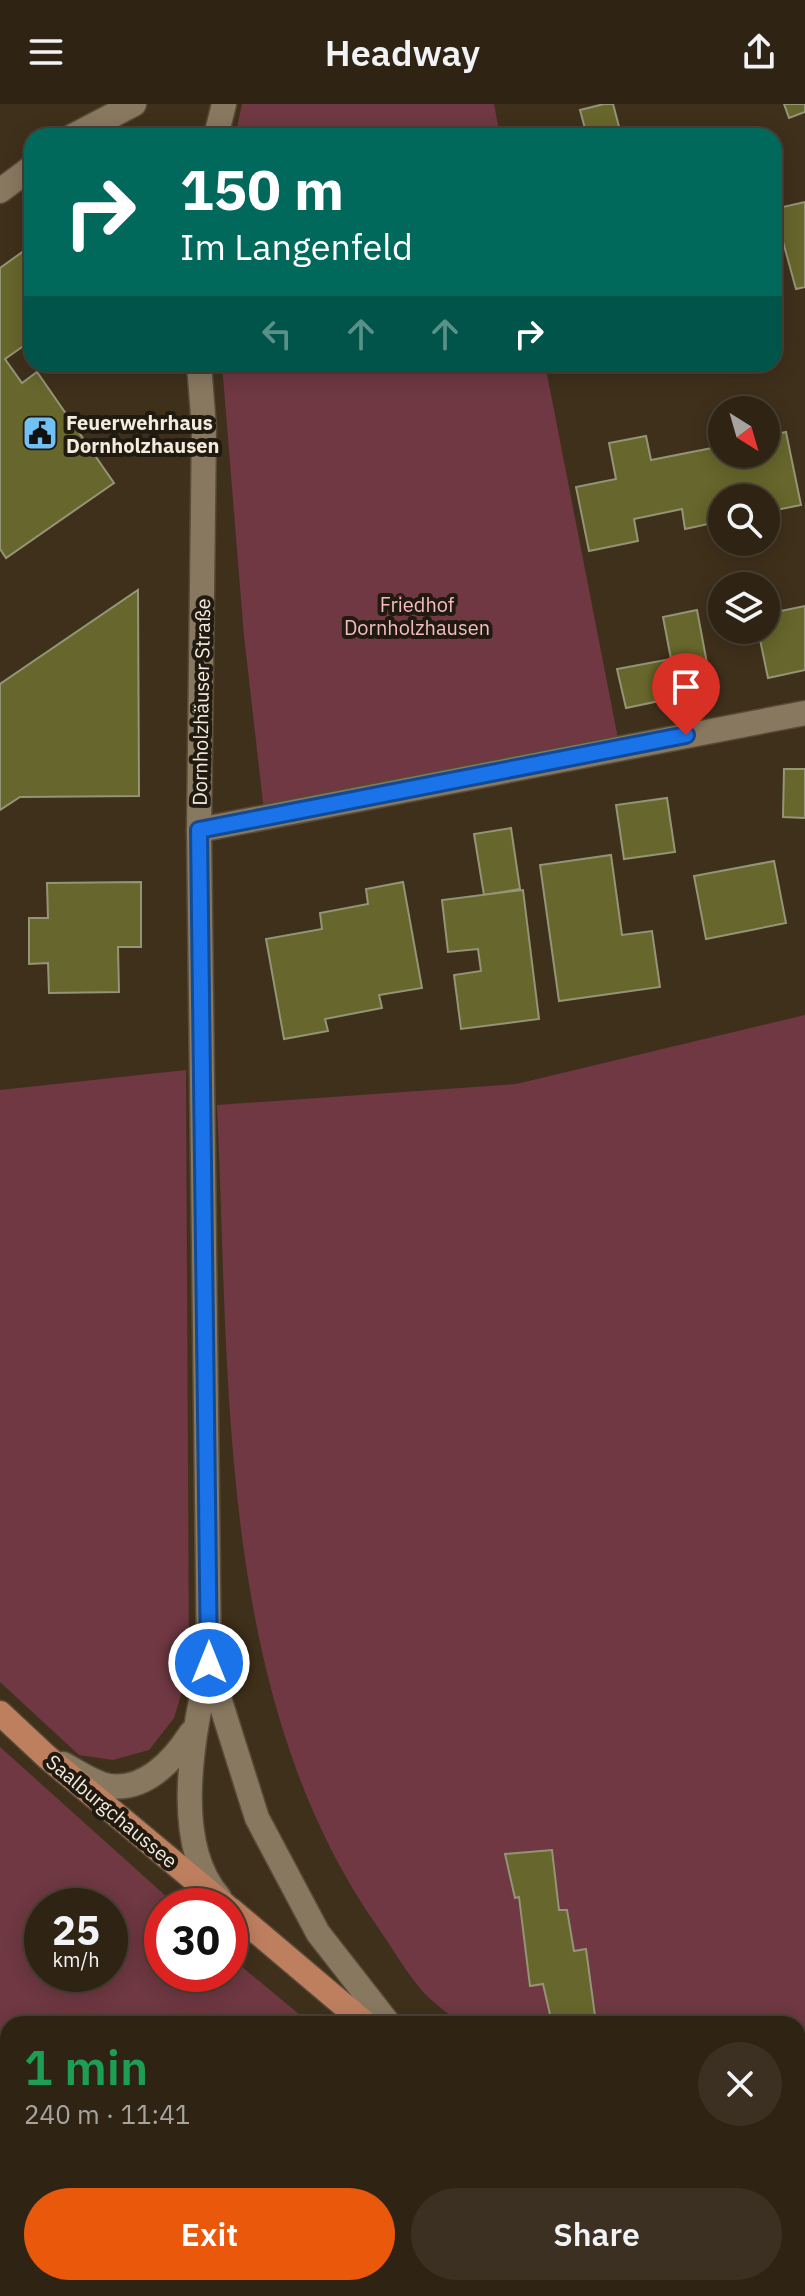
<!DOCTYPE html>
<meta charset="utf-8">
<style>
:root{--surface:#2f2414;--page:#3b3022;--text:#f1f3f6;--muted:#a7a4a0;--line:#4a4134;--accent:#ea580c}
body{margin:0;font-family:"IBM Plex Sans",sans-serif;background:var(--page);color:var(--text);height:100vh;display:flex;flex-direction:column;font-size:30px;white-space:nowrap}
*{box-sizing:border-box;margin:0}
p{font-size:26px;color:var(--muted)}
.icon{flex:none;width:44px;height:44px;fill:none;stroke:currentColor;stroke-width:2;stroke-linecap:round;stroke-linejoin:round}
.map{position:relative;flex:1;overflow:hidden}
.drawer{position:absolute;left:0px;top:1912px;width:806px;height:280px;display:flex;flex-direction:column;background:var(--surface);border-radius:24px 24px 0 0;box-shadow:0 4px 20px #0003,0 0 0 2px var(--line)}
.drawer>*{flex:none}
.guide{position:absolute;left:24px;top:24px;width:758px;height:244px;border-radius:24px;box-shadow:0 4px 20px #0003,0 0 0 2px var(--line);background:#00695c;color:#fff;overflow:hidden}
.needle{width:52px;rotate:143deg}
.fabs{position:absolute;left:708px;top:292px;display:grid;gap:16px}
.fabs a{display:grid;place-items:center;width:72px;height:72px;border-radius:50%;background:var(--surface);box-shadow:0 4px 20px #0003,0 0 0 2px var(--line);font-size:40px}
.speed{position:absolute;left:24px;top:1784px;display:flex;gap:16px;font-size:40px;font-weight:700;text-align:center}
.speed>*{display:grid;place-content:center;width:104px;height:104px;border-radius:50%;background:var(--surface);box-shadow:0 4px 20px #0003,0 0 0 2px var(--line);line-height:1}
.speed small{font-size:20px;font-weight:400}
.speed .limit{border:12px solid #d22;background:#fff;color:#111}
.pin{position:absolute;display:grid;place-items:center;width:68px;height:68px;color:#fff;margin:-82px -34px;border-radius:50% 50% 50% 0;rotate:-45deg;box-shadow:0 0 8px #0007}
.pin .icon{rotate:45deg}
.me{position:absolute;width:88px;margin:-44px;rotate:0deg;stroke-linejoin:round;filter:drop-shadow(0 0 6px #0008)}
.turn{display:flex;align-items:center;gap:28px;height:168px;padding:0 24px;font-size:36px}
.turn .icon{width:104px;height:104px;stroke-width:2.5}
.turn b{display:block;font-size:56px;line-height:68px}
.lanes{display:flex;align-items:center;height:76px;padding:0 24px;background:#0003;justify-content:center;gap:40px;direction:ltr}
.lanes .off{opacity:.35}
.round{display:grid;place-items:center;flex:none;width:84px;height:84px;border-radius:42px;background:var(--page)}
.head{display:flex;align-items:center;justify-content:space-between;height:136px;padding:0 24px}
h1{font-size:48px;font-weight:600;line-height:60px;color:#1e9e55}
.action{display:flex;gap:16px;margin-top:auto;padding:16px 24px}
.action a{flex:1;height:92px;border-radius:48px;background:var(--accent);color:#fff;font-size:32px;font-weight:600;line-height:92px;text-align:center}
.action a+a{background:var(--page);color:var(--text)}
header{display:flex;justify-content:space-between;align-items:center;height:104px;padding:0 24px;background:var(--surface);font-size:36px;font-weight:600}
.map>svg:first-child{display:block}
.green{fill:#6f3842;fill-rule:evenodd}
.building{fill:#67662c;stroke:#949477;stroke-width:2}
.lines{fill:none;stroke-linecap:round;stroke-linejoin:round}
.minor-casing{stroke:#574b38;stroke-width:27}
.major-casing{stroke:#574b38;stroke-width:27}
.minor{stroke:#897860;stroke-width:24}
.major{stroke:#be7f5f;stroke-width:24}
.route-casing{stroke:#114b97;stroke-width:20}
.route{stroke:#1a73e8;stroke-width:14}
.labels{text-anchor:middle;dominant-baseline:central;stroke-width:8;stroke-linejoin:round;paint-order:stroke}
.poi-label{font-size:20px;font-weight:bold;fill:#f4ebde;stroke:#211a10;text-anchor:start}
.park-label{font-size:20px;fill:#f4bbc2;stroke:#211a10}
.street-label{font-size:20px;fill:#f4ebde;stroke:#211a10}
</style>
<header><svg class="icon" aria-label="menu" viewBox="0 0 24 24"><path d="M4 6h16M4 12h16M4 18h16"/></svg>Headway<svg class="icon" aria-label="share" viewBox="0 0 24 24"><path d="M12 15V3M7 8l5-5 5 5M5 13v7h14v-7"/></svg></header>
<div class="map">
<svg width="805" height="2192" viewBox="0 0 805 2192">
<rect width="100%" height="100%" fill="#3f301b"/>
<g class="green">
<path d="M 242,0 L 494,0 L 500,32 L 235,32 Z"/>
<path d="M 222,260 L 545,260 L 622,655 L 265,716 L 244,532 Z"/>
<path d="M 805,911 L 805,2190 L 798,2184 L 798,1920 L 461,1920 C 449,1910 435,1900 424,1889 C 407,1870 393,1845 379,1825 C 215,1593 230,1273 217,1001 L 516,980 Z"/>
<path d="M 186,966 L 189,1564 L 174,1614 L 149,1646 L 113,1656 L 79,1651 L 0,1578 L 0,986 Z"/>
<path d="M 0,1643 L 177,1802 L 162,1802 L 162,1870 L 230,1870 L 230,1853 L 311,1920 L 8,1920 L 8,2184 L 642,2184 L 653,2192 L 0,2192 ZM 42,1802 L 110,1802 L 110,1870 L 42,1870 Z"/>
</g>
<g class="building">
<path d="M 604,0 L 613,0 L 621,30 L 587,32 L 580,6 Z"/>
<path d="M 784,0 L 805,0 L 805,8 L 789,14 Z"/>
<path d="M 656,25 L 659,32 L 632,32 Z"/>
<path d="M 805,98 L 805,183 L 796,185 L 774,105 Z"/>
<path d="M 32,141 L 32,236 L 5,255 L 22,279 L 37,268 L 114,379 L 6,454 L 0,445 L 0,164 Z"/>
<path d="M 786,328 L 801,401 L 766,408 L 766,394 L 722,394 L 722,417 L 685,425 L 682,405 L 634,415 L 638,437 L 589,447 L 576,383 L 616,375 L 609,339 L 646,332 L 651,356 L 722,342 L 722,350 L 766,350 L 766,332 Z"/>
<path d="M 138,486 L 139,692 L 20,693 L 0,706 L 0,580 Z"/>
<path d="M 805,502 L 805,566 L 768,574 L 758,526 L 766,526 L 766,510 Z"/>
<path d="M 697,506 L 712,586 L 626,604 L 617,565 L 671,555 L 663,513 Z"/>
<path d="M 784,665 L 805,665 L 805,714 L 783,713 Z"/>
<path d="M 667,694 L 675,748 L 624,755 L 616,701 Z"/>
<path d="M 511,724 L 520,785 L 484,791 L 474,730 Z"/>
<path d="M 611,751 L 622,831 L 652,827 L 660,883 L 559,897 L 540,761 Z"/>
<path d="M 774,757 L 786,819 L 706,835 L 694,772 Z"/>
<path d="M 141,778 L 141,843 L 118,843 L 119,888 L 49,889 L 48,859 L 29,860 L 29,814 L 48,814 L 47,779 Z"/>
<path d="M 403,778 L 422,884 L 379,891 L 382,904 L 325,915 L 328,927 L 284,935 L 266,835 L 322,825 L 320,809 L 368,800 L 366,785 Z"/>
<path d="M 523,786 L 539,915 L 461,925 L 454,871 L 481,867 L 478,845 L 448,848 L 442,796 Z"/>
<path d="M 552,1746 L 559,1806 L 567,1806 L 574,1847 L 586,1845 L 595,1912 L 552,1919 L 543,1880 L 530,1882 L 519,1793 L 515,1794 L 505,1750 Z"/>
</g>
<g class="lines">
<defs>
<g id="minor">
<path d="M 73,32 L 134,0"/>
<path d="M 216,32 L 224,0"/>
<path d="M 0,87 L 32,63"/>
<path d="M 199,260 L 204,324 L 199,726 L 209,1559 C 194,1626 170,1737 219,1793"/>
<path d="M 199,726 L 805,609"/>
<path d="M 209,1562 L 257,1714 L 318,1829 L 389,1920"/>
<path d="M 63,1660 C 76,1667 95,1680 109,1682 C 146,1687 174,1655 191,1629"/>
</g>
<g id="major">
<path d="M 0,1609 L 47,1653 L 226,1802"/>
<path d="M 230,1805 L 366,1920"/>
<path d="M 689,2184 L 699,2192"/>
</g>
</defs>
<use href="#minor" class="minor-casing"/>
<use href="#major" class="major-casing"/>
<use href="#minor" class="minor"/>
<use href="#major" class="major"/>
</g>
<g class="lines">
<defs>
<path id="route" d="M 209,1559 L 199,726 L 686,631"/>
</defs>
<use href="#route" class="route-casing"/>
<use href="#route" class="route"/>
</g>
<defs>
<symbol id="civic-square" viewBox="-11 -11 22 22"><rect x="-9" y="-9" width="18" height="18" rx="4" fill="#71c1f5" stroke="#211a10"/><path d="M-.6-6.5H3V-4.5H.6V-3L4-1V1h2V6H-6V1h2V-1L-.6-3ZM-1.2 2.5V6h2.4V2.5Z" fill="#111"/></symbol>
</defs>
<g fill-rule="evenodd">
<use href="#civic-square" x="20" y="309" width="40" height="40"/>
</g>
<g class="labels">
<g class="poi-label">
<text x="66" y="318">Feuerwehrhaus<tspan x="66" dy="23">Dornholzhausen</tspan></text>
</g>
<g class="park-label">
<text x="417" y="500">Friedhof<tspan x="417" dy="23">Dornholzhausen</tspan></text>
</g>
<g class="street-label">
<text transform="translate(201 598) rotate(-89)">Dornholzhäuser Straße</text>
<text transform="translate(112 1707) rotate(40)">Saalburgchaussee</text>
</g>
</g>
</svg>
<div class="fabs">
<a><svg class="needle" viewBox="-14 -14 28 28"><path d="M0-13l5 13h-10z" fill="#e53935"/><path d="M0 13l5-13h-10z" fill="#a7a4a0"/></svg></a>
<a><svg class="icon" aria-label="search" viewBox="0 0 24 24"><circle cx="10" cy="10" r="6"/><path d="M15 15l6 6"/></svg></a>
<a><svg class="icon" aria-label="layers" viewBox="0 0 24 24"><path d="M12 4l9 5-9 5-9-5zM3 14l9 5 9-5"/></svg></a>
</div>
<div class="speed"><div>25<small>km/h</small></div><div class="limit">30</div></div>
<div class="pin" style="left:686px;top:631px;background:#d93025"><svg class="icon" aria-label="arrive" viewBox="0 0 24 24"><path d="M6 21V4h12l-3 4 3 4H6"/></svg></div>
<svg class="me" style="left:209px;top:1559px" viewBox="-20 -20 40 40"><circle r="17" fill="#1a73e8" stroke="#fff" stroke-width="3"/><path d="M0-11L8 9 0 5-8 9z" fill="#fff"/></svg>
<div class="guide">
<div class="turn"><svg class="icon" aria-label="right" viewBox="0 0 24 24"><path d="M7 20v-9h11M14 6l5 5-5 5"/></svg><div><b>150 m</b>Im Langenfeld</div></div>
<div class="lanes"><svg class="icon off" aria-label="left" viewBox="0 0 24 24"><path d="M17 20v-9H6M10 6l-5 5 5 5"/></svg><svg class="icon off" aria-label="ahead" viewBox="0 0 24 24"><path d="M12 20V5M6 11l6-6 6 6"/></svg><svg class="icon off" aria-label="ahead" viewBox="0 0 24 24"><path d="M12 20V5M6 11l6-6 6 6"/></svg><svg class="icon" aria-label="right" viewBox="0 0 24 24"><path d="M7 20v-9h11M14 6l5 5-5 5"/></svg></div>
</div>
<section class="drawer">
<div class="head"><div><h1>1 min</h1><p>240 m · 11:41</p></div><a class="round"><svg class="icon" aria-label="close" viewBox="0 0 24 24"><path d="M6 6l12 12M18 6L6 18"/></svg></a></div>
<div class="action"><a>Exit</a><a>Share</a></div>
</section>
</div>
